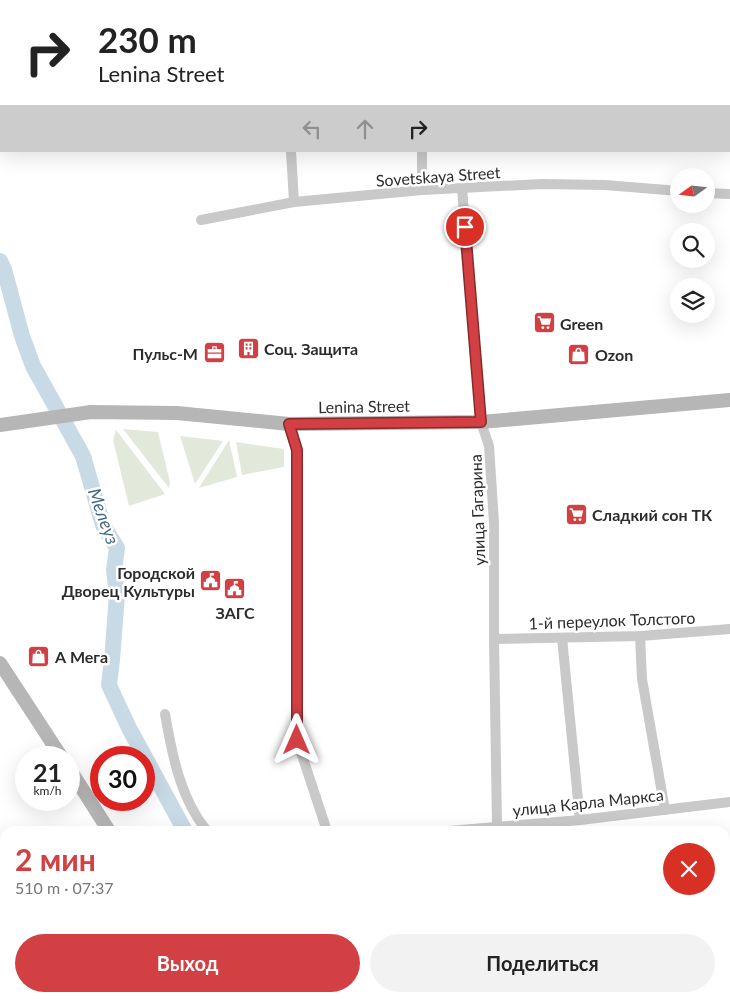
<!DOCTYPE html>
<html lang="ru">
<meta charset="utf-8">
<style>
:root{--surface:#fff;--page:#f2f2f2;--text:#222;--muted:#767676;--accent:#d24043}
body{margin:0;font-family:Lato,sans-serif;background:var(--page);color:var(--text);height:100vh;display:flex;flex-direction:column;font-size:19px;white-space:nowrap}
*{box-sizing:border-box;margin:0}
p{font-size:16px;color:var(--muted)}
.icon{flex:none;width:28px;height:28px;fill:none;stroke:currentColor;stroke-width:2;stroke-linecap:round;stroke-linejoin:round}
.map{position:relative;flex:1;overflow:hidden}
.sheet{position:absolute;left:0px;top:826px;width:730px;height:176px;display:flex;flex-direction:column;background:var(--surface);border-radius:15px 15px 0 0;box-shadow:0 5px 20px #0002}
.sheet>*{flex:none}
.hud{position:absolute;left:0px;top:0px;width:730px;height:152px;box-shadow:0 5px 20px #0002;background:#fff;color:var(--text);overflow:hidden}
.needle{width:32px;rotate:255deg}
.fabs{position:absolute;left:670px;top:168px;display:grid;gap:10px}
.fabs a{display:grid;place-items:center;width:45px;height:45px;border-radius:50%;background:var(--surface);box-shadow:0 5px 20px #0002;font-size:25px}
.speed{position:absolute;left:15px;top:746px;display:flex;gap:10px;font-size:25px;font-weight:700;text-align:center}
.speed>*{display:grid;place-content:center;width:65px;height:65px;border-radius:50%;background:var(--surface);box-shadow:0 5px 20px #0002;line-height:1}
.speed small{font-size:12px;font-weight:400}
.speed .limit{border:8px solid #d22;background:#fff;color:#111}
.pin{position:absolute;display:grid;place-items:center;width:42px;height:42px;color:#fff;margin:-21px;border:2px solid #fff;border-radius:50%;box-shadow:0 1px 5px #0007}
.me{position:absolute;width:55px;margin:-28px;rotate:0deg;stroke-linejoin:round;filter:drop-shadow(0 0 4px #0008)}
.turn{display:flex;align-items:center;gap:18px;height:105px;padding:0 15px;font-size:22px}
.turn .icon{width:65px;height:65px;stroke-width:2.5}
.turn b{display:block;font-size:35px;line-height:42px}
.lanes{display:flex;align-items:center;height:48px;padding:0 15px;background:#0003;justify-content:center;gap:25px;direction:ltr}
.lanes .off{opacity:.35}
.round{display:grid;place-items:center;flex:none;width:52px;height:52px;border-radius:26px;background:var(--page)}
.summary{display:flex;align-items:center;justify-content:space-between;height:85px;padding:0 15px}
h1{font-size:30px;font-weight:700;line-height:38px;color:var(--accent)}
.cta{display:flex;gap:10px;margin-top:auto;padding:10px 15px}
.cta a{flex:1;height:58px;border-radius:30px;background:var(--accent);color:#fff;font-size:20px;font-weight:700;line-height:58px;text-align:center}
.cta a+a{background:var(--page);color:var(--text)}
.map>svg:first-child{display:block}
.green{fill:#e2e9db}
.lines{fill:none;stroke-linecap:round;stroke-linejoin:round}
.river{stroke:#c9dae7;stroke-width:16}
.street{stroke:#c9c9c9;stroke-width:10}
.secondary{stroke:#b6b6b6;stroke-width:14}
.route-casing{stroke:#882a2c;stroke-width:12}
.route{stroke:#d24043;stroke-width:9}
.labels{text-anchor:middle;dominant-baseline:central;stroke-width:5;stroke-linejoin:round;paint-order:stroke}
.street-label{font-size:16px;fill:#2c2c2c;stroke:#fff}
.poi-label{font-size:16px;font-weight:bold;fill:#2c2c2c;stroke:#fff;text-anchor:start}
.water-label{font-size:18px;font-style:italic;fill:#446885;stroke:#fff}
</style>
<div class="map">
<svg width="730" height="1002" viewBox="0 0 730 1002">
<rect width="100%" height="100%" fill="#fff"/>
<g class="green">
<path d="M 123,429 L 158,432 L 170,482 L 169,488 Z"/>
<path d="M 116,430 L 165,494 L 129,506 L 113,440 Z"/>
<path d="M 180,436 L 223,441 L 195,484 Z"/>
<path d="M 229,440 L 237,477 L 199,488 Z"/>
<path d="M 236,442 L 284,449 L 284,467 L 242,475 Z"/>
</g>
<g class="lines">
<g class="river">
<path d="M 0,261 L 4,269 L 22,336 L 33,366 L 83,456 L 103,525 L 117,548 L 114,570 L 117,595 L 112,660 L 109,685 L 129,728 L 185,831"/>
<path d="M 281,998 L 283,1002"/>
</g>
<g class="street">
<path d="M 268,0 L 268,1"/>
<path d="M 421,0 L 421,1"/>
<path d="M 443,1 L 458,0"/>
<path d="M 291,151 L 294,202"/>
<path d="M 422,151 L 422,190"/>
<path d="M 462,188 L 481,422 L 489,446 L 494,523 L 494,639 L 497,826 L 500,831"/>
<path d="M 706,193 L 730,194"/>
<path d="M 201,220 L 294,202 L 422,190 L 542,184 L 605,185 L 679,191"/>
<path d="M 289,424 L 297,450 L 297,740 L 327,831"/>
<path d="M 640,636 L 642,679 L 665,810"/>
<path d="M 562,638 L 580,820"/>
<path d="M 494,639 L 640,636 L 730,629"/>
<path d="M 165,714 C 172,754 180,798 207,831"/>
<path d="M 449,831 L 580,820 L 730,802"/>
<path d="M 725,995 L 730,998"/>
</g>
<g class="secondary">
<path d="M 0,425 L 91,412 L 177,413 L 289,424 L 481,422 L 730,400"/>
<path d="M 0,663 L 62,758"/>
<path d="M 69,768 L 109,831"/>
<path d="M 175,998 L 176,1002"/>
</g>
</g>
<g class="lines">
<defs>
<path id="route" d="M 297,740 L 297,450 L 289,424 L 481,422 L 465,227"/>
</defs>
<use href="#route" class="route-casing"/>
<use href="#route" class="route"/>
</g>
<defs>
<symbol id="supermarket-square" viewBox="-11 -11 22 22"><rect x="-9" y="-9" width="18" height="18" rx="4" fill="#d24043" stroke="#fff"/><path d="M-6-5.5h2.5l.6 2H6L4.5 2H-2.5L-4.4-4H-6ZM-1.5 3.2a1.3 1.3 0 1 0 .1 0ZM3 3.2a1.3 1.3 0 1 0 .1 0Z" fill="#fff"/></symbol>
<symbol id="building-square" viewBox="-11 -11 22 22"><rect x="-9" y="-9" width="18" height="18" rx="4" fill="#d24043" stroke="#fff"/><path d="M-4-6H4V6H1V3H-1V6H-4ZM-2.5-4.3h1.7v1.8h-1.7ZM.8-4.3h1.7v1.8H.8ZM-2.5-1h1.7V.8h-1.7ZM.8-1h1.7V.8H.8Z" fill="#fff"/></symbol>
<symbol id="office-square" viewBox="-11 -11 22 22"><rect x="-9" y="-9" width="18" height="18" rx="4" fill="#d24043" stroke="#fff"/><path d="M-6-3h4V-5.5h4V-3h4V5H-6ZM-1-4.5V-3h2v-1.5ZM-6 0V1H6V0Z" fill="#fff"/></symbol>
<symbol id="shop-square" viewBox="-11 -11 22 22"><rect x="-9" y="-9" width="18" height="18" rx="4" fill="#d24043" stroke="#fff"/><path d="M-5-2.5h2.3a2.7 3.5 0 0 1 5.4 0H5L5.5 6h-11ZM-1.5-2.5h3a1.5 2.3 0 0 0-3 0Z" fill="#fff"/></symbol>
<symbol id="civic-square" viewBox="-11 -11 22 22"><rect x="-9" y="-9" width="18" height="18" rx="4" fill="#d24043" stroke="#fff"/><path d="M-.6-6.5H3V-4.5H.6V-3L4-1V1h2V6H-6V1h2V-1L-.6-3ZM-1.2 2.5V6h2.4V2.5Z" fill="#fff"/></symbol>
</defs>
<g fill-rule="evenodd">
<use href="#supermarket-square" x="532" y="310" width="25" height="25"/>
<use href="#building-square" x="236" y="336" width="25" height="25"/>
<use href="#office-square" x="202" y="340" width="25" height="25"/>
<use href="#shop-square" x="566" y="342" width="25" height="25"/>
<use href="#supermarket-square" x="564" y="502" width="25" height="25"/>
<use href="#civic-square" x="198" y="568" width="25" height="25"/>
<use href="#civic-square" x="222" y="576" width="25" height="25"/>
<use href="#shop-square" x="26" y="644" width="25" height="25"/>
</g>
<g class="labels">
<g class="street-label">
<text transform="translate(438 176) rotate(-4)">Sovetskaya Street</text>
<text transform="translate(364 406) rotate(-1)">Lenina Street</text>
<text transform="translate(477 510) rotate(-92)">улица Гагарина</text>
<text transform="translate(612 620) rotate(-2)">1-й переулок Толстого</text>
<text transform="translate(588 802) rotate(-6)">улица Карла Маркса</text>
</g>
<g class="poi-label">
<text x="560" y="323">Green</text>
<text x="264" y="348">Соц. Защита</text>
<text x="198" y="353" text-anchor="end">Пульс-М</text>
<text x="595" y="354">Ozon</text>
<text x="592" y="514">Сладкий сон ТК</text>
<text x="195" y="572" text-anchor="end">Городской<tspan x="195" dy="18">Дворец Культуры</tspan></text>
<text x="235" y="612" text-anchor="middle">ЗАГС</text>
<text x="55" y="656">А Мега</text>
</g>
<g class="water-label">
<text transform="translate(104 516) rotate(70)">Мелеуз</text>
</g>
</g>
</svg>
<div class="fabs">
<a><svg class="needle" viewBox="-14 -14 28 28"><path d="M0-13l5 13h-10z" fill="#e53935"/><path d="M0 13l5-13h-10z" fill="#767676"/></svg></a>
<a><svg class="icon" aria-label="search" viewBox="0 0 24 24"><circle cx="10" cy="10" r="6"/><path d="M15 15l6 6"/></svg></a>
<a><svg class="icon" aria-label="layers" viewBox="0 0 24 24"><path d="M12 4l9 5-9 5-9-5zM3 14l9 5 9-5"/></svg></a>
</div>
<div class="speed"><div>21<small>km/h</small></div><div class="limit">30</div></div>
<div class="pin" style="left:465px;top:227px;background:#d93025"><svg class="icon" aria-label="arrive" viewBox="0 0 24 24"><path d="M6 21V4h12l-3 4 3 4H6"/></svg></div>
<svg class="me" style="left:297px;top:740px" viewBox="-20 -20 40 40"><path d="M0-17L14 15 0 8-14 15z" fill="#d24043" stroke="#fff" stroke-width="4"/></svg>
<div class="hud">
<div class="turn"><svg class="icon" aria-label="right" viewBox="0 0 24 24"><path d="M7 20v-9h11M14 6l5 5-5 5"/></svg><div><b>230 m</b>Lenina Street</div></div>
<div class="lanes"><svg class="icon off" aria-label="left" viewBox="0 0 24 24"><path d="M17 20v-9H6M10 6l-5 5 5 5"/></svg><svg class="icon off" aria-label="ahead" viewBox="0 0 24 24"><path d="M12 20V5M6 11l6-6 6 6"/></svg><svg class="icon" aria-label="right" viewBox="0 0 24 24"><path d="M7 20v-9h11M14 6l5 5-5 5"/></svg></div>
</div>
<section class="sheet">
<div class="summary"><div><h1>2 мин</h1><p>510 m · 07:37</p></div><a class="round" style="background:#d93025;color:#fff"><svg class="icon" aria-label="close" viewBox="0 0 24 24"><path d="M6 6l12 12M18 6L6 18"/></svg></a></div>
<div class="cta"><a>Выход</a><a>Поделиться</a></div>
</section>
</div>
